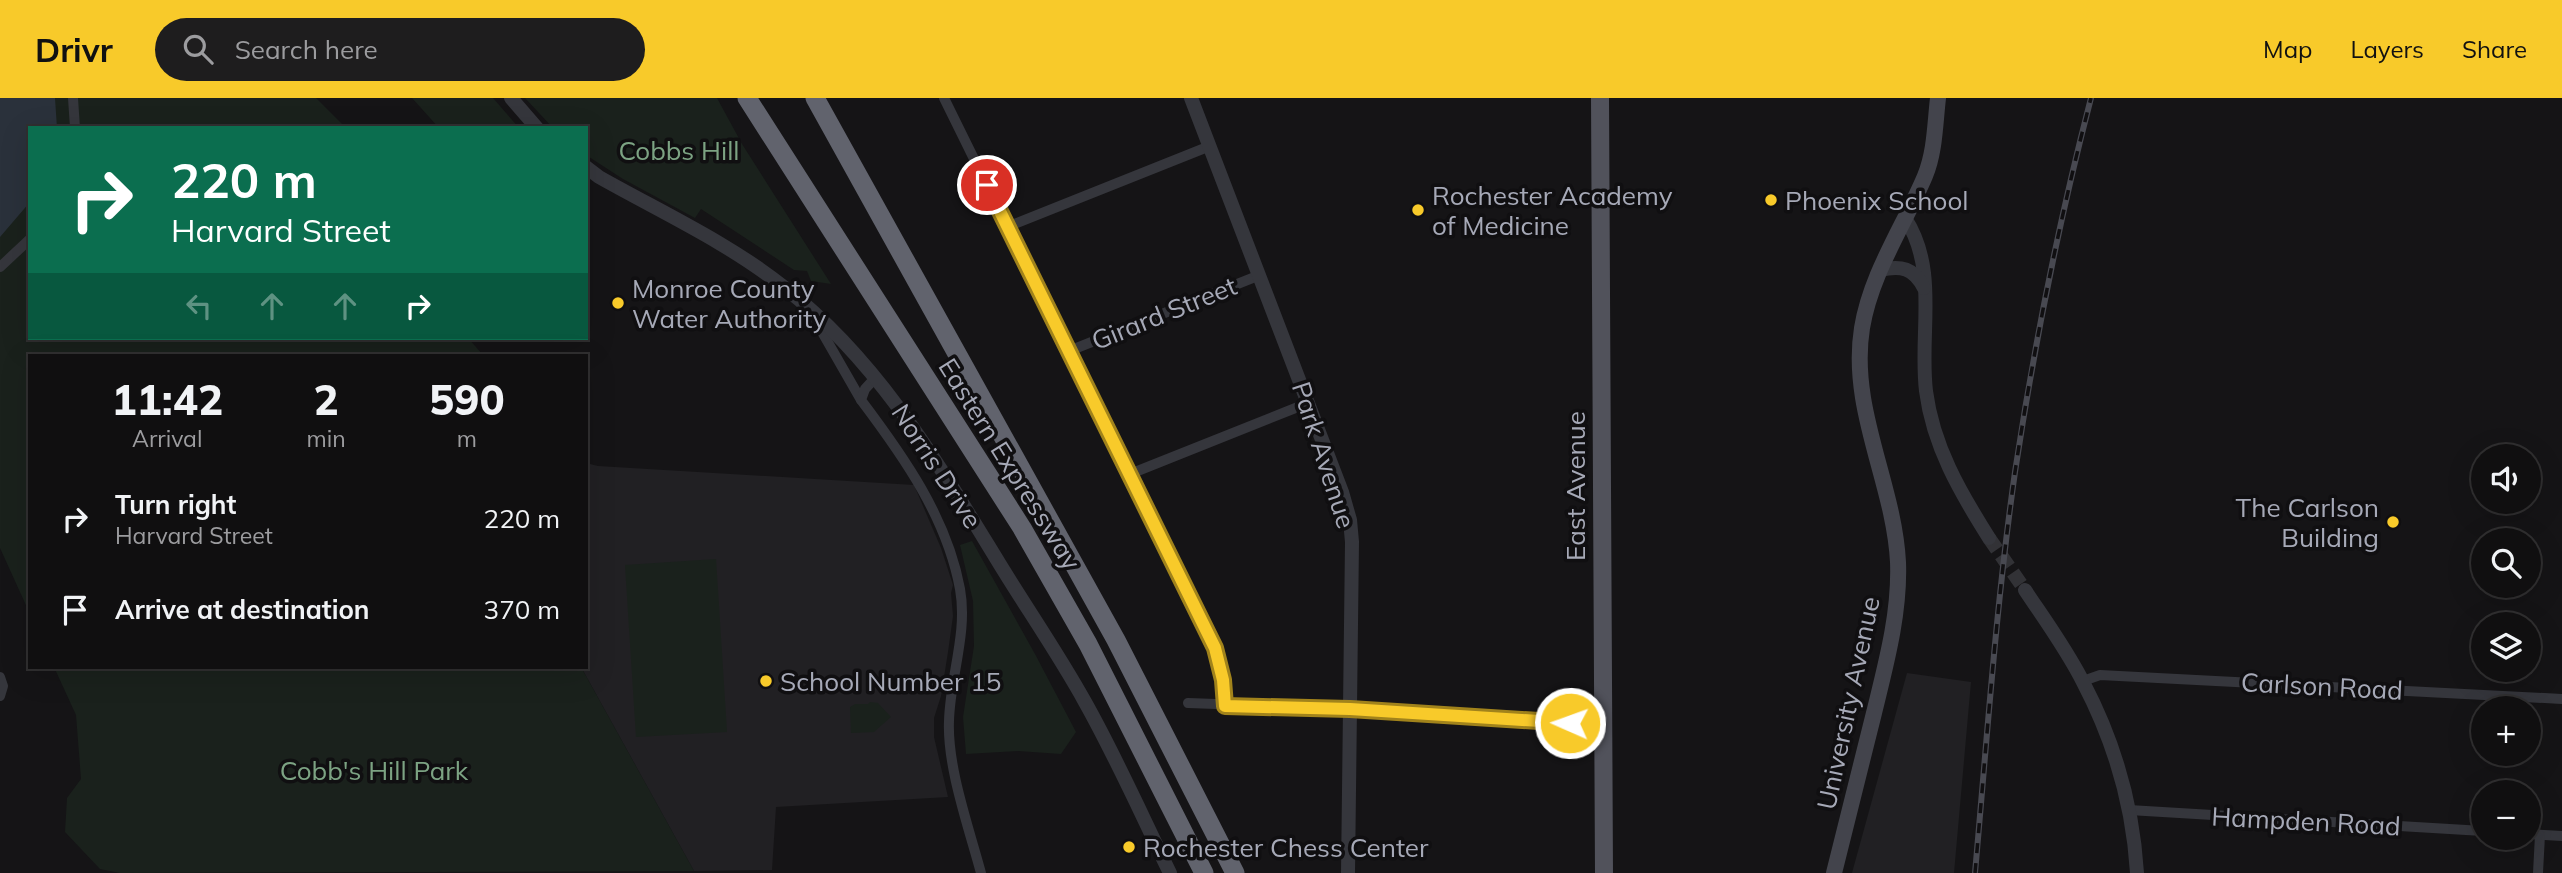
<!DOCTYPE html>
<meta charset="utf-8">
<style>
:root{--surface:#100f10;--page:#1e1d1e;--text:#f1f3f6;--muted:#9c9c9f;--line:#302f30;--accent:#f8ca2a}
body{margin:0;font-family:Mulish,sans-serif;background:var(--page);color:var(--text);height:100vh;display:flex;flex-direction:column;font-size:26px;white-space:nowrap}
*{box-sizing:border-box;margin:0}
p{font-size:23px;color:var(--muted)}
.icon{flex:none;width:38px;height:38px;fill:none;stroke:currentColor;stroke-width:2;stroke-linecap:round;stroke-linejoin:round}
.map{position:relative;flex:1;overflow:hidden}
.drawer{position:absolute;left:28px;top:256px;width:560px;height:315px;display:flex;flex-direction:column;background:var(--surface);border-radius:0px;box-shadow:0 7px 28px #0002,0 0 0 2px var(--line)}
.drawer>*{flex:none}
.hud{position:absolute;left:28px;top:28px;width:560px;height:214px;border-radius:0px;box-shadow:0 7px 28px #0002,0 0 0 2px var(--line);background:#0b6e4f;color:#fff;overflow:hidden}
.tools{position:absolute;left:2471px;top:346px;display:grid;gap:14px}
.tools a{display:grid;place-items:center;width:70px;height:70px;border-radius:50%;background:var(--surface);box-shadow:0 7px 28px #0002,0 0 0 2px var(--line);font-size:35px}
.pin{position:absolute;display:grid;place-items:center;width:60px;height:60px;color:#fff;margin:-30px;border:4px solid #fff;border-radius:50%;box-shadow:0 2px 7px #0007}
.me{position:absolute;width:77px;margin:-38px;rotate:272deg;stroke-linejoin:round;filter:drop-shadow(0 0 5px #0008)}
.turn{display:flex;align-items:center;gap:24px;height:147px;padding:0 28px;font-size:32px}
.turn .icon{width:91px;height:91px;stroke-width:2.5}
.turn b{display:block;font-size:49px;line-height:60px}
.lanes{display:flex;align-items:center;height:66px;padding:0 28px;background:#0003;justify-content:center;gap:35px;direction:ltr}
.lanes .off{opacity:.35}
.eta{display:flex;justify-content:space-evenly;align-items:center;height:119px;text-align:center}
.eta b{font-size:42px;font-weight:800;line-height:49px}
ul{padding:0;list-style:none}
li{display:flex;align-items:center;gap:21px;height:91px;padding:0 28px}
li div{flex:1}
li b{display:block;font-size:26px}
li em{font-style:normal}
header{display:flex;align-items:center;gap:42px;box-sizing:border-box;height:98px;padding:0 35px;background:var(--accent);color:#111}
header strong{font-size:33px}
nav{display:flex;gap:38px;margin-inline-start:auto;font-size:24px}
.search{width:490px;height:63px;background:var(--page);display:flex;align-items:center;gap:18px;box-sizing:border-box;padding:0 24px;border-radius:38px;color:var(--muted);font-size:26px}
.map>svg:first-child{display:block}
.built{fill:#212023}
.green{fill:#1a211c}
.water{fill:#2a313b}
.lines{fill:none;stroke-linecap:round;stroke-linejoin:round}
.tertiary-tunnel{stroke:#323236;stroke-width:14;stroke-dasharray:14 7;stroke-linecap:butt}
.minor{stroke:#35363c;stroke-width:10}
.tertiary{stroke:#35363c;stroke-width:14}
.secondary{stroke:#43444c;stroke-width:16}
.primary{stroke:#51525b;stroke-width:18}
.motorway{stroke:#61636d;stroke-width:19}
.rail-casing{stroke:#484951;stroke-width:6}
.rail{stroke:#100f11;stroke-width:3.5;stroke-dasharray:10;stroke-linecap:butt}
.route-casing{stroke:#a1831b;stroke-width:18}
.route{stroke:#f8ca2a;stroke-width:12}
.poi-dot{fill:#f8ca2a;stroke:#100f11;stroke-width:2.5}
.labels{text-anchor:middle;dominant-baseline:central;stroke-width:7;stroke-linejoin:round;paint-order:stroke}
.park-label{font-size:26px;fill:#7ca383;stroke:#100f11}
.poi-label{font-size:26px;fill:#a6a9b7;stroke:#100f11;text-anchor:start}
.street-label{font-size:26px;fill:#a6a9b7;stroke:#100f11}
</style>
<header>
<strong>Drivr</strong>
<div class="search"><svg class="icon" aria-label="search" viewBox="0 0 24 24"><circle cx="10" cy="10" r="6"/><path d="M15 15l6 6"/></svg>Search here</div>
<nav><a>Map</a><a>Layers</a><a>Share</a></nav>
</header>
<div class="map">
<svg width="2562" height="775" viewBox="0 0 2562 775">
<rect width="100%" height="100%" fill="#151416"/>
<g class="built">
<path d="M 586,365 L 598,368 L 914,387 L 941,450 L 953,487 L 951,495 L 953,518 L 948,554 L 941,598 L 934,620 L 934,639 L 948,699 L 776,709 L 772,772 L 694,773 L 581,569 L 586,569 Z"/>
<path d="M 1907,575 L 1971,584 L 1954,775 L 1852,775 Z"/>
</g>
<g class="green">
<path d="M 0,0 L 316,0 L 346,30 L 30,30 L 30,240 L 468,240 L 483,257 L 30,257 L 30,516 L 0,450 Z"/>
<path d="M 412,0 L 493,0 L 519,30 L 439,30 Z"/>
<path d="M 525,0 L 717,0 L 742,46 L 831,186 L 811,183 L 807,173 L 794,172 L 701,111 L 695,120 L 623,81 L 586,57 L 586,30 L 553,30 Z"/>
<path d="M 972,443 L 1035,556 L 1076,634 L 1061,656 L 1018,653 L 966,656 L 963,619 L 974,548 L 973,503 L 960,447 Z"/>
<path d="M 716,461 L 727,634 L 636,639 L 625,467 Z"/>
<path d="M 54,569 L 581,569 L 694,773 L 120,775 L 100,771 L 65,734 L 67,700 L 81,681 L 76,617 Z"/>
<path d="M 870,604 L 878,605 L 891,619 L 874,634 L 851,635 L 850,609 L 855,606 L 868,606 Z"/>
</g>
<path class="water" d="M 0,0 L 55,0 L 57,30 L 30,30 L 30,104 L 0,139 Z"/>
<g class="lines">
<path class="tertiary-tunnel" d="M 1989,440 L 2025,492"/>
<g class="minor">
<path d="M 73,0 L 75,30"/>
<path d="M 944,0 L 1215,550 L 1223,582 L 1225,608"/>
<path d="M 1007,129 L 1210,48"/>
<path d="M 0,169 L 30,141"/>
<path d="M 814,220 L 861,302"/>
<path d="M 1069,253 L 1260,177"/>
<path d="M 876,279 L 865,291 L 861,302 C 904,359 947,420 960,491 C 968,535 950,579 949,623 C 947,669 969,730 981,775"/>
<path d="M 1130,376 L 1308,305"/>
<path d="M 0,579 L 3,588 L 0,598"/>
<path d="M 2083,583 L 2100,577 L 2562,601"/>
<path d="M 1188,605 L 1350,611 L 1549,625 L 1603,626"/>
<path d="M 2129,712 L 2483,733"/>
<path d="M 2529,736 L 2562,738"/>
<path d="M 2538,775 L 2540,737"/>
</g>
<g class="tertiary">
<path d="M 511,0 L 537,30"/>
<path d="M 1191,0 L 1342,394 L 1350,422 L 1352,444 L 1348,775"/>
<path d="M 586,69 L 599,79 C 661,114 729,145 785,190 C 877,262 936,362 996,460 C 1025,508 1058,555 1085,604 C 1116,659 1142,718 1170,775"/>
<path d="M 1905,120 C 1939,172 1919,235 1926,293 C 1933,348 1960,394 1989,440"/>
<path d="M 1880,172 C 1901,167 1914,170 1924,190"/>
<path d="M 2025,492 C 2045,522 2067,552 2083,584 C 2114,643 2133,708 2137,775"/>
</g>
<path class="secondary" d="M 1834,775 C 1847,722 1861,669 1874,615 C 1886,566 1900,515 1898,464 C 1894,385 1849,311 1862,230 C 1871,175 1904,128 1925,78 C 1935,54 1935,26 1938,0"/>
<path class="primary" d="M 1600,0 L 1604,775"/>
<g class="motorway">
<path d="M 747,0 L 1022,430 L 1088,546 L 1204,775"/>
<path d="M 815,0 L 1116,542 L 1235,775"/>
</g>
<defs>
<path id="rail" d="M 1975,775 C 1987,641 1996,507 2015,374 C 2034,248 2059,123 2091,0"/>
</defs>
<use href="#rail" class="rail-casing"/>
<use href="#rail" class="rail"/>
</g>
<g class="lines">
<defs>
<path id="route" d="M 987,87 L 1215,550 L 1223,582 L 1225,608 L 1350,611 L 1570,625"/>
</defs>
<use href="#route" class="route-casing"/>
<use href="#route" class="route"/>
</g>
<g class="poi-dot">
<circle cx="1771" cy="102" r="7"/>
<circle cx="1418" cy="112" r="7"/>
<circle cx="618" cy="205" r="7"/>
<circle cx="2393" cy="424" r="7"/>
<circle cx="766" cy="583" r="7"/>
<circle cx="1129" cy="749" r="7"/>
</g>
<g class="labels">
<g class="park-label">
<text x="679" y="52">Cobbs Hill</text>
<text x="374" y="672">Cobb's Hill Park</text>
</g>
<g class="poi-label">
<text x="1432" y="97">Rochester Academy<tspan x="1432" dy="30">of Medicine</tspan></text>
<text x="1785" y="102">Phoenix School</text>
<text x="632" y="190">Monroe County<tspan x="632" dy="30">Water Authority</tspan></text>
<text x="2379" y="409" text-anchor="end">The Carlson<tspan x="2379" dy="30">Building</tspan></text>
<text x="780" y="583">School Number 15</text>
<text x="1143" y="749">Rochester Chess Center</text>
</g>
<g class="street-label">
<text transform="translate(1164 215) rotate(-22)">Girard Street</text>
<text transform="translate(1324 357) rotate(72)">Park Avenue</text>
<text transform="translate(1010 366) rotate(58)">Eastern Expressway</text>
<text transform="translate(937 368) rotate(57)">Norris Drive</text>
<text transform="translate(1575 388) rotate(-90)">East Avenue</text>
<text transform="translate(2322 588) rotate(3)">Carlson Road</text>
<text transform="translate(1848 605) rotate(-78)">University Avenue</text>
<text transform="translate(2306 723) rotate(3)">Hampden Road</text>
</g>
</g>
</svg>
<div class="tools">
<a><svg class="icon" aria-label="sound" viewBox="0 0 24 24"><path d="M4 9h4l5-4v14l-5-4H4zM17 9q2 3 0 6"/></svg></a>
<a><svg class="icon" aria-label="search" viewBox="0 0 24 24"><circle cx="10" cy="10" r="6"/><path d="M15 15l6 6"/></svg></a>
<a><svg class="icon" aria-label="layers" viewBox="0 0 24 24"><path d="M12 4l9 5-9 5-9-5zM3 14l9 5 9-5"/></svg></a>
<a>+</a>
<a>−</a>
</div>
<div class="pin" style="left:987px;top:87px;background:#d93025"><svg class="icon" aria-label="arrive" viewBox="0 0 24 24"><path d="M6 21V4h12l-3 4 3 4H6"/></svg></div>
<svg class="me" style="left:1570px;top:625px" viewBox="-20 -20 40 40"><circle r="17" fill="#f8ca2a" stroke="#fff" stroke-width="3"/><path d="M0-11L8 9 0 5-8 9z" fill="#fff"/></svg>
<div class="hud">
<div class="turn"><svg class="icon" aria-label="right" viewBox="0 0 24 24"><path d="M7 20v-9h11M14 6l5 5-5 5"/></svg><div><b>220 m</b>Harvard Street</div></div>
<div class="lanes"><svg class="icon off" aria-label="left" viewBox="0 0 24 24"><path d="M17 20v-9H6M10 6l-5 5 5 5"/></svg><svg class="icon off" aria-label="ahead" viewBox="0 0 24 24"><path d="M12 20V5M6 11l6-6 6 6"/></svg><svg class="icon off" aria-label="ahead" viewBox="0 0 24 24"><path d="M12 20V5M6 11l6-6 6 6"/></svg><svg class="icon" aria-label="right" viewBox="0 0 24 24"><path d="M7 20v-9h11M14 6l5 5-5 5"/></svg></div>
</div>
<section class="drawer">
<div class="eta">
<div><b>11:42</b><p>Arrival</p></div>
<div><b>2</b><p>min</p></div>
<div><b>590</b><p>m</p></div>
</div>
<ul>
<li><svg class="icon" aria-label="right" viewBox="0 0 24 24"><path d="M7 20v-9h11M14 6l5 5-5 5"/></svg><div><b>Turn right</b><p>Harvard Street</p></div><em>220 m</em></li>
<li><svg class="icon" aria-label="arrive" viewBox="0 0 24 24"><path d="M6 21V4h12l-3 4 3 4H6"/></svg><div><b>Arrive at destination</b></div><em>370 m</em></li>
</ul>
</section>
</div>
